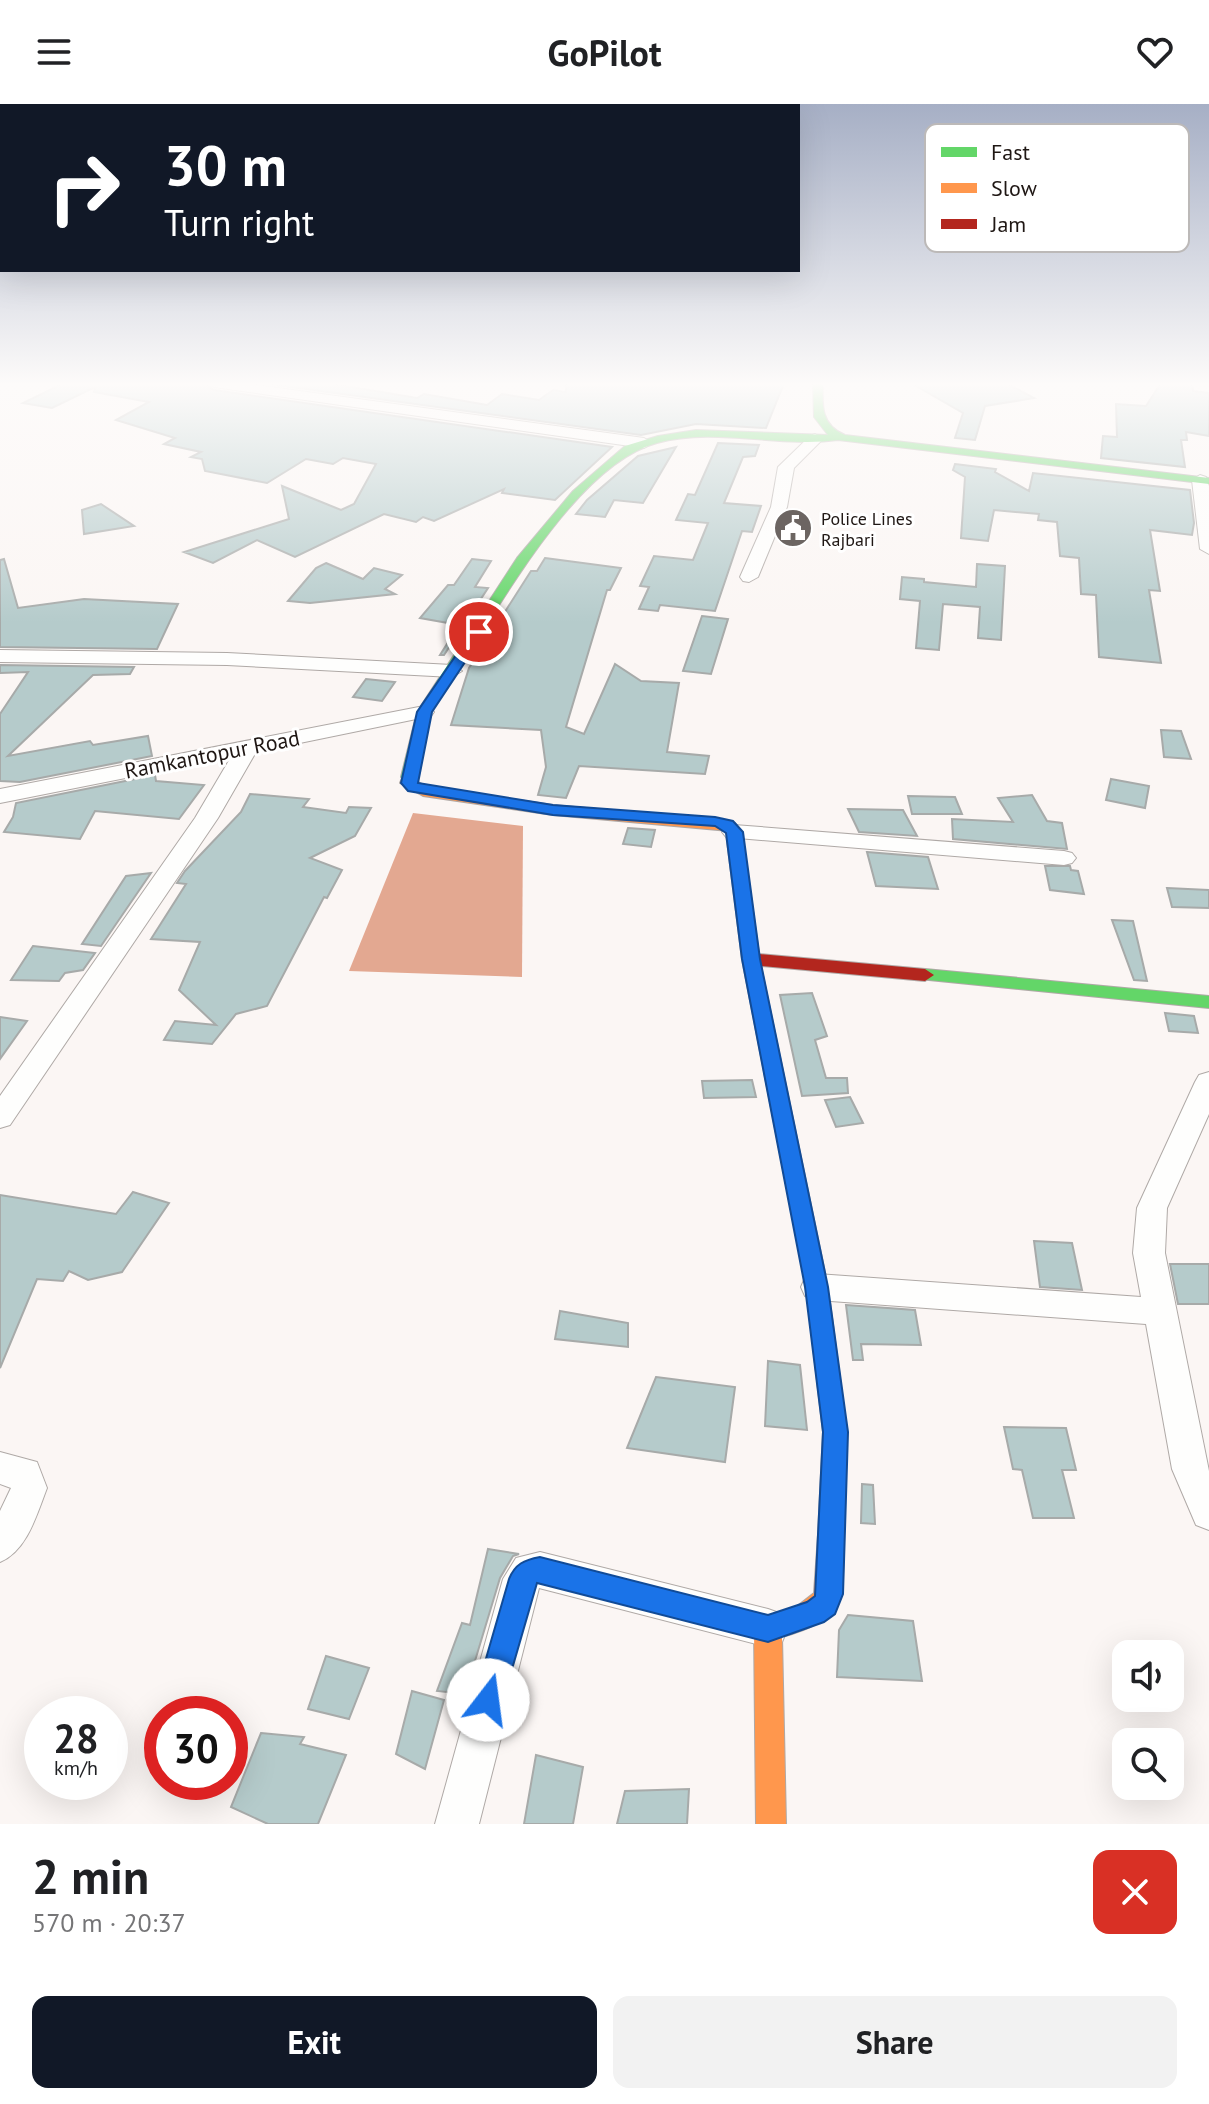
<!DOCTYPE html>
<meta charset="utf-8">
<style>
:root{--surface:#fff;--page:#f2f2f2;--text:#202124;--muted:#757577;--accent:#111827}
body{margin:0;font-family:"PT Sans",sans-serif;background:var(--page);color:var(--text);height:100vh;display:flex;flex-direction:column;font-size:30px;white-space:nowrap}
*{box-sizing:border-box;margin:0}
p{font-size:26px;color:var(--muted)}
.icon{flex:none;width:44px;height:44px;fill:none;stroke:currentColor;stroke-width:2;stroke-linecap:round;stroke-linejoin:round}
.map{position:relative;height:1720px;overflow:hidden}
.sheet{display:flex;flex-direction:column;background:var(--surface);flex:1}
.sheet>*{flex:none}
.hud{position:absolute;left:0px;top:0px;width:800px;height:168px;box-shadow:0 8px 32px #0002;background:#111827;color:#fff;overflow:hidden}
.controls{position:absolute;left:1112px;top:1536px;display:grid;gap:16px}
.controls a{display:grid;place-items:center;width:72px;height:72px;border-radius:16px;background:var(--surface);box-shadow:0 8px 32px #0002;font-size:40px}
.speed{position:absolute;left:24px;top:1592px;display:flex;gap:16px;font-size:40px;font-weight:700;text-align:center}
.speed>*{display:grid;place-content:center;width:104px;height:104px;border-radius:50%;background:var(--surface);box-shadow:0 8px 32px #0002;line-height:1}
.speed small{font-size:20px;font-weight:400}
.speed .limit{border:12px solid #d22;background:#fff;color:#111}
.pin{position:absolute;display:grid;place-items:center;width:68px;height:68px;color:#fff;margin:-34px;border:4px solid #fff;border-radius:50%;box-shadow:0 2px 8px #0007}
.me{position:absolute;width:88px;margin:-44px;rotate:15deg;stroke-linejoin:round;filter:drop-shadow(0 0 6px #0008)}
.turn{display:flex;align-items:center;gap:28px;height:168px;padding:0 32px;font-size:36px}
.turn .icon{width:104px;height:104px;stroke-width:2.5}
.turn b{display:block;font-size:56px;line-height:68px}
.round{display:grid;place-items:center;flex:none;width:84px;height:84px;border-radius:16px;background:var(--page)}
.headline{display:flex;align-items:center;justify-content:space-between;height:136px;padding:0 32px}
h1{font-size:48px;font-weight:700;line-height:60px}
.cta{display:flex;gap:16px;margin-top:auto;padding:16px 32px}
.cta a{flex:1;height:92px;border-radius:16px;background:var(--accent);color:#fff;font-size:32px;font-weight:700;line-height:92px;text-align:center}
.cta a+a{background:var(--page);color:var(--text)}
header{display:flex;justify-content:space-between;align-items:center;height:104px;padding:0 32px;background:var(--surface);font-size:36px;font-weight:700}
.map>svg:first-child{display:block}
.water{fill:#e3a891}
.building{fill:#b5cbcb;stroke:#a7aaa9;stroke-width:2}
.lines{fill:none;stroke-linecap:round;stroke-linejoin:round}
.street-casing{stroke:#afa9a6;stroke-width:2}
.fast-casing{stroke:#afa9a6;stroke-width:2}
.slow-casing{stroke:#afa9a6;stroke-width:2}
.jam-casing{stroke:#afa9a6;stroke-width:2}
.street{fill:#fefefd;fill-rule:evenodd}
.fast{fill:#63d668;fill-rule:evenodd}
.slow{fill:#ff974d;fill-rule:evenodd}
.jam{fill:#b3261e;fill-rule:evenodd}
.route{fill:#1a73e8;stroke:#114b97;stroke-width:2}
.labels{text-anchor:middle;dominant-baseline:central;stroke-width:6;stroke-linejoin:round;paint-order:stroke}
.far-poi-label{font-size:18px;fill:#1f1714;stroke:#fff;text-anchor:start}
.street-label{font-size:22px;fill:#1f1714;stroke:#fff}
.key{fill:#fff;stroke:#bcb9b8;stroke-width:2}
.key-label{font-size:22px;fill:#1f1714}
</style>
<header><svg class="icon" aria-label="menu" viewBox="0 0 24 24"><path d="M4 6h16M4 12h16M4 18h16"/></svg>GoPilot<svg class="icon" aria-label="heart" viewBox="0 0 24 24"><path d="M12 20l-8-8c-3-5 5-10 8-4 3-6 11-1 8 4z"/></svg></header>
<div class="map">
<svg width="1209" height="1720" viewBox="0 0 1209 1720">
<rect width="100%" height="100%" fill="#fbf6f4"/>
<path class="water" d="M 413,709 L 523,722 L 522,873 L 349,867 Z"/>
<g class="building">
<path d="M 64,279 L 204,279 L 214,286 L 612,343 L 555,396 L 502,389 L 504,385 L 434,417 L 423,413 L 416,418 L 384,410 L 295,453 L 257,436 L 213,459 L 184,448 L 289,415 L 282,382 L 341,406 L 354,400 L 376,360 L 343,354 L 333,360 L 306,355 L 267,379 L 205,367 L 202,355 L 191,353 L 201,348 L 164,340 L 175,334 L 116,316 L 149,298 L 94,288 L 95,283 L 52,304 L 23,299 Z"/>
<path d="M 262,279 L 328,279 L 417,294 L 424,290 L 487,301 L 502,290 L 539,296 L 553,286 L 566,288 L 566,279 L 784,279 L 766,324 L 696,320 L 641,331 Z"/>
<path d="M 911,279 L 1006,279 L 1034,294 L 985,302 L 975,336 L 955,334 L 963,309 Z"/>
<path d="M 1161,279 L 1192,279 L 1193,287 L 1209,289 L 1209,332 L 1186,328 L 1187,336 L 1181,336 L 1185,363 L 1101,354 L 1103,332 L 1117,333 L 1116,300 L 1146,302 Z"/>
<path d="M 718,339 L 759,341 L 755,352 L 743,353 L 724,399 L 761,402 L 752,428 L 742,427 L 715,507 L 660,501 L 658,507 L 639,505 L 649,483 L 640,482 L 654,452 L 693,456 L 708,419 L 676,416 L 688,390 L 695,391 Z"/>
<path d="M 676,343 L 643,399 L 614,396 L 605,413 L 576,410 L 587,396 L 638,352 Z"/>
<path d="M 955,360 L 996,365 L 995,368 L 1029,387 L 1033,369 L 1190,386 L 1194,419 L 1192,431 L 1150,426 L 1160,487 L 1149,486 L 1161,559 L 1099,553 L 1096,491 L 1081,490 L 1079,454 L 1060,452 L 1057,418 L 1038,416 L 1039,410 L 994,406 L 988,437 L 961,434 L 965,373 L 953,366 Z"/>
<path d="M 101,400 L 134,422 L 84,430 L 82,406 Z"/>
<path d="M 545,454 L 621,464 L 610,486 L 607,486 L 566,623 L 584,630 L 615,560 L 641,577 L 679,579 L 667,648 L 709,652 L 705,670 L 579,662 L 566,694 L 538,691 L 546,663 L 541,626 L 451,621 L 469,564 L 531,467 L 537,467 Z"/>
<path d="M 4,455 L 18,504 L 84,495 L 178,500 L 157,545 L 0,543 L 0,456 Z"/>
<path d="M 472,455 L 491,457 L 475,483 L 488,484 L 444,551 L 440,551 L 459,521 L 420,514 L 448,481 L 454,481 Z"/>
<path d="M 326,459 L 363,475 L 374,464 L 402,471 L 385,485 L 395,490 L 310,499 L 288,497 L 316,464 Z"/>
<path d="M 977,460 L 1005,462 L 1001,536 L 978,534 L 980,503 L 943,500 L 939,546 L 916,544 L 920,497 L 900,495 L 902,473 L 924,475 L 924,478 L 976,483 Z"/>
<path d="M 702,512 L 728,515 L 711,570 L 683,567 Z"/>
<path d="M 0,561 L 134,563 L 130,570 L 93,571 L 8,652 L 90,637 L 93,641 L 148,632 L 152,652 L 20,678 L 0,677 L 0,610 L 28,568 L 0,569 Z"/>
<path d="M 366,575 L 395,578 L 382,597 L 353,593 Z"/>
<path d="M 1161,626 L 1181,627 L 1191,655 L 1164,653 Z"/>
<path d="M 155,671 L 156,677 L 204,681 L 179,715 L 95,707 L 80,735 L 4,728 L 13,713 L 16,699 Z"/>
<path d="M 1111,675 L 1149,682 L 1145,704 L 1106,696 Z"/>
<path d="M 250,690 L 309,695 L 303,703 L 346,709 L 349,703 L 371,704 L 355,732 L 310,754 L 342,766 L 327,794 L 324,793 L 267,902 L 236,910 L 212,940 L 164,936 L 175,917 L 216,921 L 179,886 L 200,838 L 151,835 L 186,780 L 177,779 L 185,767 L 241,708 Z"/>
<path d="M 1032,691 L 1047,717 L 1062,719 L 1067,745 L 953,735 L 952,715 L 1013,718 L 998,694 Z"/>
<path d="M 908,692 L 955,693 L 962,710 L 912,710 Z"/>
<path d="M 848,705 L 903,706 L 917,732 L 859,728 Z"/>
<path d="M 628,724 L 655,726 L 651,743 L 623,740 Z"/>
<path d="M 867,748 L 928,753 L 938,785 L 876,782 Z"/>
<path d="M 1045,762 L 1070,762 L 1071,766 L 1078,767 L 1084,790 L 1050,786 Z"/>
<path d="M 151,769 L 101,842 L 82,840 L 126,772 Z"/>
<path d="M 1167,784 L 1209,786 L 1209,804 L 1172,803 Z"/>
<path d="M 1112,816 L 1133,817 L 1147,877 L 1134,876 Z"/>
<path d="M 33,842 L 95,849 L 83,866 L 65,869 L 59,877 L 11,876 Z"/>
<path d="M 812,889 L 827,932 L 815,936 L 826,974 L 847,974 L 848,989 L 802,992 L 780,891 Z"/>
<path d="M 1165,909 L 1194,912 L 1198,929 L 1169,927 Z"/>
<path d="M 0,913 L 27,917 L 0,955 Z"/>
<path d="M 752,976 L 756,993 L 704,994 L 702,977 Z"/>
<path d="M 850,993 L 863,1019 L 836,1023 L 825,996 Z"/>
<path d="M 133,1088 L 169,1099 L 122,1168 L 88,1176 L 69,1167 L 63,1177 L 37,1175 L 0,1264 L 0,1091 L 116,1110 Z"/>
<path d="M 1034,1137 L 1072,1139 L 1082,1186 L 1040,1183 Z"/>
<path d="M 1170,1160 L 1209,1160 L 1209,1200 L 1178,1200 Z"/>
<path d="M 846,1201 L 915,1206 L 921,1241 L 861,1240 L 863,1256 L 853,1256 Z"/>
<path d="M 560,1207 L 628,1219 L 628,1243 L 555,1235 Z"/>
<path d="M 768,1257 L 800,1261 L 807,1326 L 765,1322 Z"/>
<path d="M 656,1273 L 735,1283 L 725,1358 L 627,1344 Z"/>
<path d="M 1004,1323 L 1066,1324 L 1076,1366 L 1062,1366 L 1074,1414 L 1033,1414 L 1022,1366 L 1013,1365 Z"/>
<path d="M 862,1380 L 873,1381 L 875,1420 L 861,1419 Z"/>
<path d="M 488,1445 L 519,1450 L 513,1452 L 500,1474 L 465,1590 L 437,1587 L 462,1519 L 470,1521 Z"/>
<path d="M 848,1511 L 913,1517 L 922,1577 L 837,1573 L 839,1526 Z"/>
<path d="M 326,1552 L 369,1564 L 349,1615 L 308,1605 Z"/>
<path d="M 412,1587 L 444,1596 L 425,1665 L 396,1650 Z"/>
<path d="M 261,1629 L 304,1633 L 300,1640 L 346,1651 L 318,1720 L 268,1720 L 231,1703 Z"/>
<path d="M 536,1651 L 583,1663 L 573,1720 L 524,1720 Z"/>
<path d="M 689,1685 L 687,1720 L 617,1720 L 625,1687 Z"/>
</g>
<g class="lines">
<defs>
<g id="street">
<path d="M 207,279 L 242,279 L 644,334 L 652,339 L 644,344 L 214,283 Z"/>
<path d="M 815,330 L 823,335 L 794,364 L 787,403 L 758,473 L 749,478 L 743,477 L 740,473 L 771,403 L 778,363 L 810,332 Z"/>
<path d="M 1200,371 L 1206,373 L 1209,382 L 1209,450 L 1200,445 L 1192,376 Z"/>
<path d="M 0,546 L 227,549 L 452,561 L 462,567 L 452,573 L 227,561 L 0,558 Z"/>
<path d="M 424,602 L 431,604 L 434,608 L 431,612 L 256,648 L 218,714 L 10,1021 L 0,1024 L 0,992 L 195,714 L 231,653 L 0,699 L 0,685 Z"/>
<path d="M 734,721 L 1064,747 L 1072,749 L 1076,754 L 1072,759 L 1064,761 L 726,733 L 722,728 L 726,723 Z"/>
<path d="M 1209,968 L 1209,1010 L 1167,1104 L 1165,1149 L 1209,1367 L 1209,1426 L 1196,1421 L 1172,1365 L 1146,1220 L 817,1196 L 805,1192 L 801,1183 L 805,1174 L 817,1170 L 1141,1193 L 1133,1149 L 1137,1104 L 1195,978 L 1199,971 Z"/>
<path d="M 0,1348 L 37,1358 L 47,1384 C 37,1410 27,1447 0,1458 L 0,1407 L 11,1384 L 0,1380 Z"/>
<path d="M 540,1448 L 768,1505 L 782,1510 L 788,1524 L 782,1538 L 768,1543 L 539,1484 L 479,1720 L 435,1720 L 503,1475 L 516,1454 Z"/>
</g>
<g id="fast">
<path d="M 813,279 L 823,279 C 822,302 821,321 845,331 L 1209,374 L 1209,380 L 838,336 C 778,344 716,323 657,339 C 582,359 511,483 470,547 C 458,566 440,587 431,608 C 423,627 421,652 417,673 L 409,678 L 404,676 L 401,673 L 417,608 L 517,454 L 573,387 L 625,342 L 658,332 L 696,326 L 828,331 L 814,313 Z"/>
<path d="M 925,865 L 1209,892 L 1209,904 L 919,875 L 916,871 Z"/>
</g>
<g id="slow">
<path d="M 409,668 L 414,670 L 416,677 L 427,683 L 553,701 L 729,717 L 737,722 L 729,727 L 553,711 L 423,692 L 400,679 L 404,670 Z"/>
<path d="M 831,1419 L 840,1422 L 844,1431 C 842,1493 850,1514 782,1533 L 786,1720 L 756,1720 L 754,1524 L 758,1515 L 796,1503 L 814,1489 L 818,1431 L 822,1422 Z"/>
</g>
<path id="jam" d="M 729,717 L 735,719 L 742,728 L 759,850 L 925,865 L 934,871 L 925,877 L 761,862 L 828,1183 L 847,1328 L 844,1431 L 840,1440 L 831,1443 L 822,1440 L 818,1431 L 823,1328 L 806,1183 L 742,855 L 726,729 L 721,722 Z"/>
</defs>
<use href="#street" class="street-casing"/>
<use href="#fast" class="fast-casing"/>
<use href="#slow" class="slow-casing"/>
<use href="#jam" class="jam-casing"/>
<use href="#street" class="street"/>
<use href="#fast" class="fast"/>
<use href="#slow" class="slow"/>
<use href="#jam" class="jam"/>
</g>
<linearGradient id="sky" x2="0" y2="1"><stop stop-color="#a6afc5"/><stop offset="0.54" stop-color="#fdfbfa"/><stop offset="1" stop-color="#fdfbfa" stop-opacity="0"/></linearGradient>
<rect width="1209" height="519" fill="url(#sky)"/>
<path class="route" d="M 479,524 L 485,528 L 432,608 L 418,679 L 553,701 L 715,713 L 733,717 L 743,728 L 760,855 L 828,1183 L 848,1328 L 843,1490 L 835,1510 L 824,1518 L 768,1538 L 537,1479 L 503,1596 L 498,1606 L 488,1610 L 478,1606 L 474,1596 L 509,1475 C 515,1460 524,1456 540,1453 L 768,1511 L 807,1498 L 815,1492 L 823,1328 L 805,1183 L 742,855 L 726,729 L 715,722 L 553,711 L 408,687 L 401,679 L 417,608 L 474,525 Z"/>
<defs>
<symbol id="civic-disc" viewBox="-11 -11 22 22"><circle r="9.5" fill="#6c6562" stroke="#fff"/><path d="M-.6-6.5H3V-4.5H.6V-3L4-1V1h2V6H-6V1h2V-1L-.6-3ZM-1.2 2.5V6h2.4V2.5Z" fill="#fff"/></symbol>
</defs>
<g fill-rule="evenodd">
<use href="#civic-disc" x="771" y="402" width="44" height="44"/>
</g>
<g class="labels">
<g class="far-poi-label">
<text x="821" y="414">Police Lines<tspan x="821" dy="21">Rajbari</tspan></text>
</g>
<g class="street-label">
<text transform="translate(212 650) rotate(-11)">Ramkantopur Road</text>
</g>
</g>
<rect x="925" y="20" width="264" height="128" rx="12" class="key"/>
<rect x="941" y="43" width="36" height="10" fill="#63d668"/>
<rect x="941" y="79" width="36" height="10" fill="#ff974d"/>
<rect x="941" y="115" width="36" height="10" fill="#b3261e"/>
<g class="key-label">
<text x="991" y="56">Fast</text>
<text x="991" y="92">Slow</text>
<text x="991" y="128">Jam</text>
</g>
</svg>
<div class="controls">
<a><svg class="icon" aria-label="sound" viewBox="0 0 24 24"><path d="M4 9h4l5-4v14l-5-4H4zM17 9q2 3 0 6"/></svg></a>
<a><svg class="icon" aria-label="search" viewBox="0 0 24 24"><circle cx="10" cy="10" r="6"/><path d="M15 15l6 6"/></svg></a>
</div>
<div class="speed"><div>28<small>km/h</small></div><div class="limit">30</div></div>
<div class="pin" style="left:479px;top:528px;background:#d93025"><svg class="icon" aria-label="arrive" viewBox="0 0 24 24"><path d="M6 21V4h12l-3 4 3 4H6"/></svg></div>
<svg class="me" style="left:488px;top:1596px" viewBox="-20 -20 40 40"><circle r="19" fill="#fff"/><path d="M0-13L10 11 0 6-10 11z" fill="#1a73e8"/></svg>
<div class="hud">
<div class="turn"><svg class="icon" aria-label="right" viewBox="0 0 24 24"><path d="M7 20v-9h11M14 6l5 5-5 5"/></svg><div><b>30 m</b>Turn right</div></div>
</div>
</div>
<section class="sheet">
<div class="headline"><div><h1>2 min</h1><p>570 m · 20:37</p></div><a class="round" style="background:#d93025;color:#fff"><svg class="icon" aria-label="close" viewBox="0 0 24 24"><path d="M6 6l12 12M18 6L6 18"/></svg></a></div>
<div class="cta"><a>Exit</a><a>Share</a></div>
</section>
